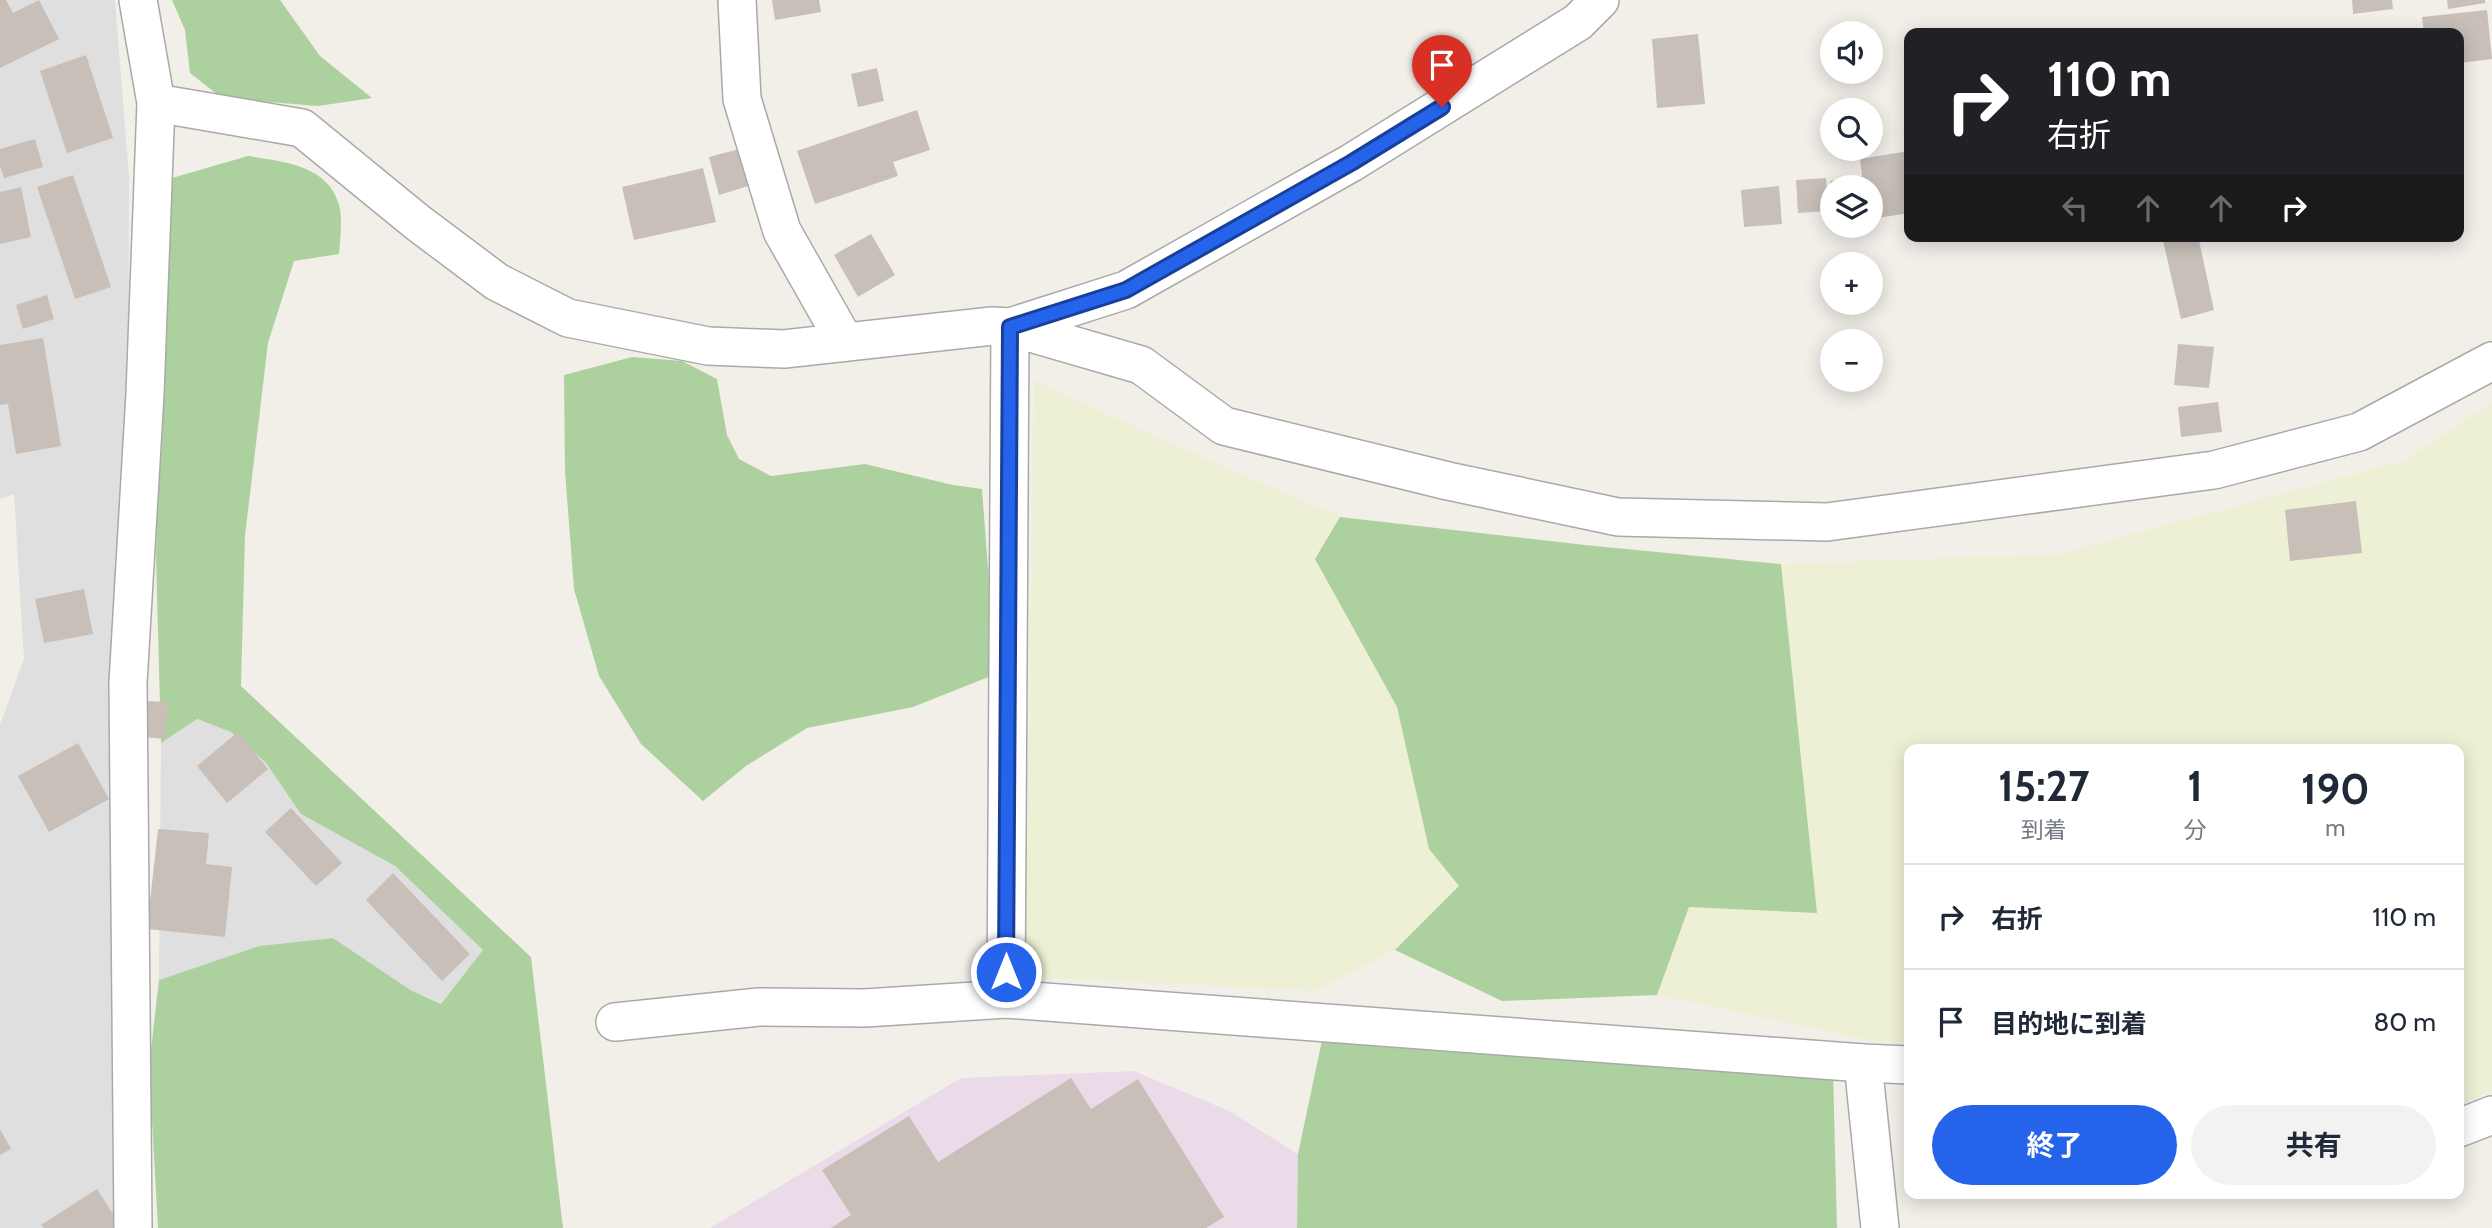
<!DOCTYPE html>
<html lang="ja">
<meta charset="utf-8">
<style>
:root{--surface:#fff;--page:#f2f2f3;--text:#1f2937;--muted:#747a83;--line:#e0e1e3;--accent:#2563eb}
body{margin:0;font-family:Cabin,"Noto Sans JP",sans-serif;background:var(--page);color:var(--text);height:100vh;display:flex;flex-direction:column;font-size:26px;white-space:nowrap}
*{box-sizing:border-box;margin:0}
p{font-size:23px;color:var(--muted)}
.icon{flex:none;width:38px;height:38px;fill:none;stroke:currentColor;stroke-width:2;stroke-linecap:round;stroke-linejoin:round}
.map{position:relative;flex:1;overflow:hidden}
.sheet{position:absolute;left:1904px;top:744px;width:560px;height:455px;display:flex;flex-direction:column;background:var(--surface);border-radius:14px;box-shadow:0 4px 18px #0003}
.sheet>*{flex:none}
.hud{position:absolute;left:1904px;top:28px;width:560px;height:214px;border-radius:14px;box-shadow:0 4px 18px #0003;background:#202124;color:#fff;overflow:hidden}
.controls{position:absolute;left:1820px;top:21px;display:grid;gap:14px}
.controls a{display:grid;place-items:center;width:63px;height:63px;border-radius:50%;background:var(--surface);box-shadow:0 4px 18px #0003;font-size:35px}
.pin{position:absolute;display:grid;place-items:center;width:60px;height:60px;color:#fff;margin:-72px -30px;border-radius:50% 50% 50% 0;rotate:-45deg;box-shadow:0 0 7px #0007}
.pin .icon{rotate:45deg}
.me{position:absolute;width:77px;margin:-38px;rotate:0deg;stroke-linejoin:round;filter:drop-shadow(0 0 5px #0008)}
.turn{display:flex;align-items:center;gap:24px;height:147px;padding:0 28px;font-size:32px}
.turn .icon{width:91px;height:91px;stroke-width:2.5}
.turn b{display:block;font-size:49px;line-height:60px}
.lanes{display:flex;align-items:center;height:66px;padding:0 28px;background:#0003;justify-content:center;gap:35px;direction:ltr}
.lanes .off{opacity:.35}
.eta{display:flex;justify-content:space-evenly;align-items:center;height:119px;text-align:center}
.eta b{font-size:42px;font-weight:700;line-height:49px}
.primary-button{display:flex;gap:14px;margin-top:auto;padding:14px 28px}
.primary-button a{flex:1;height:80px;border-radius:42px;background:var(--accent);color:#fff;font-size:28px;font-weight:700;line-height:80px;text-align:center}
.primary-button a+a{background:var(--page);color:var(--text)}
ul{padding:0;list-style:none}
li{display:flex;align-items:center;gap:21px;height:105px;padding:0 28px;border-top:2px solid var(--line)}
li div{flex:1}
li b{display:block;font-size:26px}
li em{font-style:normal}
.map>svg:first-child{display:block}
.residential{fill:#e0dfdf}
.industrial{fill:#ebdbe8}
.farmland{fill:#eef0d5}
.forest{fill:#add19e}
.building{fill:#c7bfb8}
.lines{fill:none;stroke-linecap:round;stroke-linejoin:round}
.street-casing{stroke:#a9a9a9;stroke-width:40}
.street{stroke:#fff;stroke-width:37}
.route-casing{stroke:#184099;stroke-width:18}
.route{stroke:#2563eb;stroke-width:12}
</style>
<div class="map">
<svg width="2492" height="1228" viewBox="0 0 2492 1228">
<rect width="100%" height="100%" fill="#f2efe9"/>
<g class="residential">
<path d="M 0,0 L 115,0 L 129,177 L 126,1228 L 0,1228 L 0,725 L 24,659 L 14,494 L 0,499 Z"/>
<path d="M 196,719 L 231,732 L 266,763 L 301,814 L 395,866 L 484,950 L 441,1004 L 412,991 L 333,938 L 259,946 L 159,980 L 161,743 Z"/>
</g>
<path class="industrial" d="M 1134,1071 L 1229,1111 L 1298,1154 L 1297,1228 L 710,1228 L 961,1078 Z"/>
<g class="farmland">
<path d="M 1034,380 L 1148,433 L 1340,517 L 1315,560 L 1397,707 L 1429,849 L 1459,886 L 1395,950 L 1315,991 L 1035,977 L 1026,935 Z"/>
<path d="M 2492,402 L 2492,1091 L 2459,1105 L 2459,749 L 1909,749 L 1909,1043 L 1874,1041 L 1657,995 L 1689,906 L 1817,912 L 1781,564 L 2059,554 L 2403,461 Z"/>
</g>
<g class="forest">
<path d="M 172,0 L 280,0 L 320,56 L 372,98 L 318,106 L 222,98 L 190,73 L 185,30 Z"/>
<path d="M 248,156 C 281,161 329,165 339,205 C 343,219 340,239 339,254 L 294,261 L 268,343 L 245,536 L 241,686 L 531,957 L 563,1228 L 158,1228 L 149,1067 L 159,980 L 259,946 L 333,938 L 412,991 L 441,1004 L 483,950 L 395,866 L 301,814 L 266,763 L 231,732 L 197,719 L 161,743 L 156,557 L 161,366 L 172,178 Z"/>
<path d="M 632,357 L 682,361 L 717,379 L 727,435 L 739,459 L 771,476 L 865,464 L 953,485 L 982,489 L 996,674 L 913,707 L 807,728 L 746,766 L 703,801 L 641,744 L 599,676 L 574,589 L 565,471 L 564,375 Z"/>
<path d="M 1340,517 L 1585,545 L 1781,564 L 1817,913 L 1689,907 L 1657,995 L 1502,1001 L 1395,950 L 1459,886 L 1429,849 L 1397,707 L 1315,559 Z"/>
<path d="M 1322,1040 L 1833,1071 L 1837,1228 L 1297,1228 L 1298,1154 Z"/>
</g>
<g class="building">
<path d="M 0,0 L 6,0 L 13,13 L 39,0 L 59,39 L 0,68 Z"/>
<path d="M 772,0 L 819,0 L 821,12 L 775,20 Z"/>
<path d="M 2352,0 L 2392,0 L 2393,9 L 2353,14 Z"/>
<path d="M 2447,0 L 2485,0 L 2485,3 L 2448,9 Z"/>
<path d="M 2487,10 L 2492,59 L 2459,63 L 2459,33 L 2424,33 L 2422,17 Z"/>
<path d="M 1698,34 L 1705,104 L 1657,108 L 1652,39 Z"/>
<path d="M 86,55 L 113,138 L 67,153 L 40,71 Z"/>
<path d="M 877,68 L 884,101 L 858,107 L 851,74 Z"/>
<path d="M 917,110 L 930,150 L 893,162 L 898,176 L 815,204 L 797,151 Z"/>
<path d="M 35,139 L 43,167 L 4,178 L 0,166 L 0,149 Z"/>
<path d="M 747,147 L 758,183 L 719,195 L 709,157 Z"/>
<path d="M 1909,151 L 1909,213 L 1871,219 L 1871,187 L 1832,187 L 1830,181 L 1862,176 L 1860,159 Z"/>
<path d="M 703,168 L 716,222 L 634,240 L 622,187 Z"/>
<path d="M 73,175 L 111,287 L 75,299 L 37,187 Z"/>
<path d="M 1826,178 L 1828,211 L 1798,213 L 1796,180 Z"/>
<path d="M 1779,186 L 1782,224 L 1744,227 L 1741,190 Z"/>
<path d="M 21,187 L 31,237 L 0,244 L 0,192 Z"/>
<path d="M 871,234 L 895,275 L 858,297 L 834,255 Z"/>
<path d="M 2162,236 L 2198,236 L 2214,310 L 2181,319 Z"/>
<path d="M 47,295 L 54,319 L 23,329 L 16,305 Z"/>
<path d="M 43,338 L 61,446 L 16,454 L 8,404 L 0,405 L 0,345 Z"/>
<path d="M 2178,344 L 2214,347 L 2209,388 L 2174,385 Z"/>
<path d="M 2218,402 L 2222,432 L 2181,437 L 2178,407 Z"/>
<path d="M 2356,501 L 2362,553 L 2290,561 L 2285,510 Z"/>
<path d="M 84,589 L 93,634 L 44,643 L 35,599 Z"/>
<path d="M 147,701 L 168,702 L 165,739 L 144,737 Z"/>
<path d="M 238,732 L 268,769 L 227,803 L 197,766 Z"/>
<path d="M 78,743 L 109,799 L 49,832 L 18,776 Z"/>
<path d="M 291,808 L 342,863 L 316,886 L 265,832 Z"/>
<path d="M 158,829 L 209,833 L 206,864 L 232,867 L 225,937 L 147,929 Z"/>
<path d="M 393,873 L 470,954 L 442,981 L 366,900 Z"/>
<path d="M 1071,1078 L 1091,1109 L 1138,1079 L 1224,1217 L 1206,1228 L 831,1228 L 851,1215 L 822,1170 L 909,1116 L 938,1162 Z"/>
<path d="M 0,1129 L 11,1149 L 0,1155 Z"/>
<path d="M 97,1189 L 122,1228 L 44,1228 L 41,1225 Z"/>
</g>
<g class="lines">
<defs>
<g id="street">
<path d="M 737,0 L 742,99 L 782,231 L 845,342"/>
<path d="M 156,103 L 302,128 L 417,222 L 497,282 L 568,318 L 708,346 L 784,349 L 992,326 L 1010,327 L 1141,365 L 1224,426 L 1448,481 L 1618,517 L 1827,522 L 2214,470 L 2359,432 L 2492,361"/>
<path d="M 1010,327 L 1126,290 L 1351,163 L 1578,22 L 1600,0"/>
<path d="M 1006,999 L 1010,327"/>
<path d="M 615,1022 L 759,1007 L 865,1008 L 1006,999 L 1863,1063 L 1909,1065"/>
<path d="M 1863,1063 L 1880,1228"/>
<path d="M 2459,1128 L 2492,1115"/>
<path d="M 133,1228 L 128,683 L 145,394 L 156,103 L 138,0"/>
</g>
</defs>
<use href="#street" class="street-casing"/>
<use href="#street" class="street"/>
</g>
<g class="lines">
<defs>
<path id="route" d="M 1006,972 L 1010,327 L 1126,290 L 1351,163 L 1442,107"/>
</defs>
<use href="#route" class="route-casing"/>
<use href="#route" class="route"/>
</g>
</svg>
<div class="controls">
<a><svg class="icon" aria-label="sound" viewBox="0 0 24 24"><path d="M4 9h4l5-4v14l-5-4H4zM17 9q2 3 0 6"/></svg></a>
<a><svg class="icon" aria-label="search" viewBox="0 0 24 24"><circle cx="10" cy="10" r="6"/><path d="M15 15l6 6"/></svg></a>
<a><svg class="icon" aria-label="layers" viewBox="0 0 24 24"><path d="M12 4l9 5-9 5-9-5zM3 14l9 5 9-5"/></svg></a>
<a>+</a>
<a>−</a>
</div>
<div class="pin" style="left:1442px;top:107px;background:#d93025"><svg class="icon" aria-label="arrive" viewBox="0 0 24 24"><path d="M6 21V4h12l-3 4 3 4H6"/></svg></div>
<svg class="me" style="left:1006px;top:972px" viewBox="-20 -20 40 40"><circle r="17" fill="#2563eb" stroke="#fff" stroke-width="3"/><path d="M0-11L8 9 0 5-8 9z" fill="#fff"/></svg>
<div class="hud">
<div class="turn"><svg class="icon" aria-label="right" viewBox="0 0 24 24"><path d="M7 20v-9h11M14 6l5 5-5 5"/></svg><div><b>110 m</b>右折</div></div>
<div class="lanes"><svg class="icon off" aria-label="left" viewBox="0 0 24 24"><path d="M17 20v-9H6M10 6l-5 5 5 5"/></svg><svg class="icon off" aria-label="ahead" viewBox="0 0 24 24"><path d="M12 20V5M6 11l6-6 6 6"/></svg><svg class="icon off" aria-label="ahead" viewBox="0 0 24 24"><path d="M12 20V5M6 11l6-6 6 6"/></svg><svg class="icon" aria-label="right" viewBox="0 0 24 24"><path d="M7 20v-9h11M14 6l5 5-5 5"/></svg></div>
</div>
<section class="sheet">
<div class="eta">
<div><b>15:27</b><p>到着</p></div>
<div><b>1</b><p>分</p></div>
<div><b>190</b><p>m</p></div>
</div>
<ul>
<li><svg class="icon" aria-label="right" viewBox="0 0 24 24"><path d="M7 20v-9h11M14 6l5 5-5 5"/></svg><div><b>右折</b></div><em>110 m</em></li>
<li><svg class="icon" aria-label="arrive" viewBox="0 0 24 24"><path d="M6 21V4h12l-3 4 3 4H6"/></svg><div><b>目的地に到着</b></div><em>80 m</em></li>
</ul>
<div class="primary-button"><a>終了</a><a>共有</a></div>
</section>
</div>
